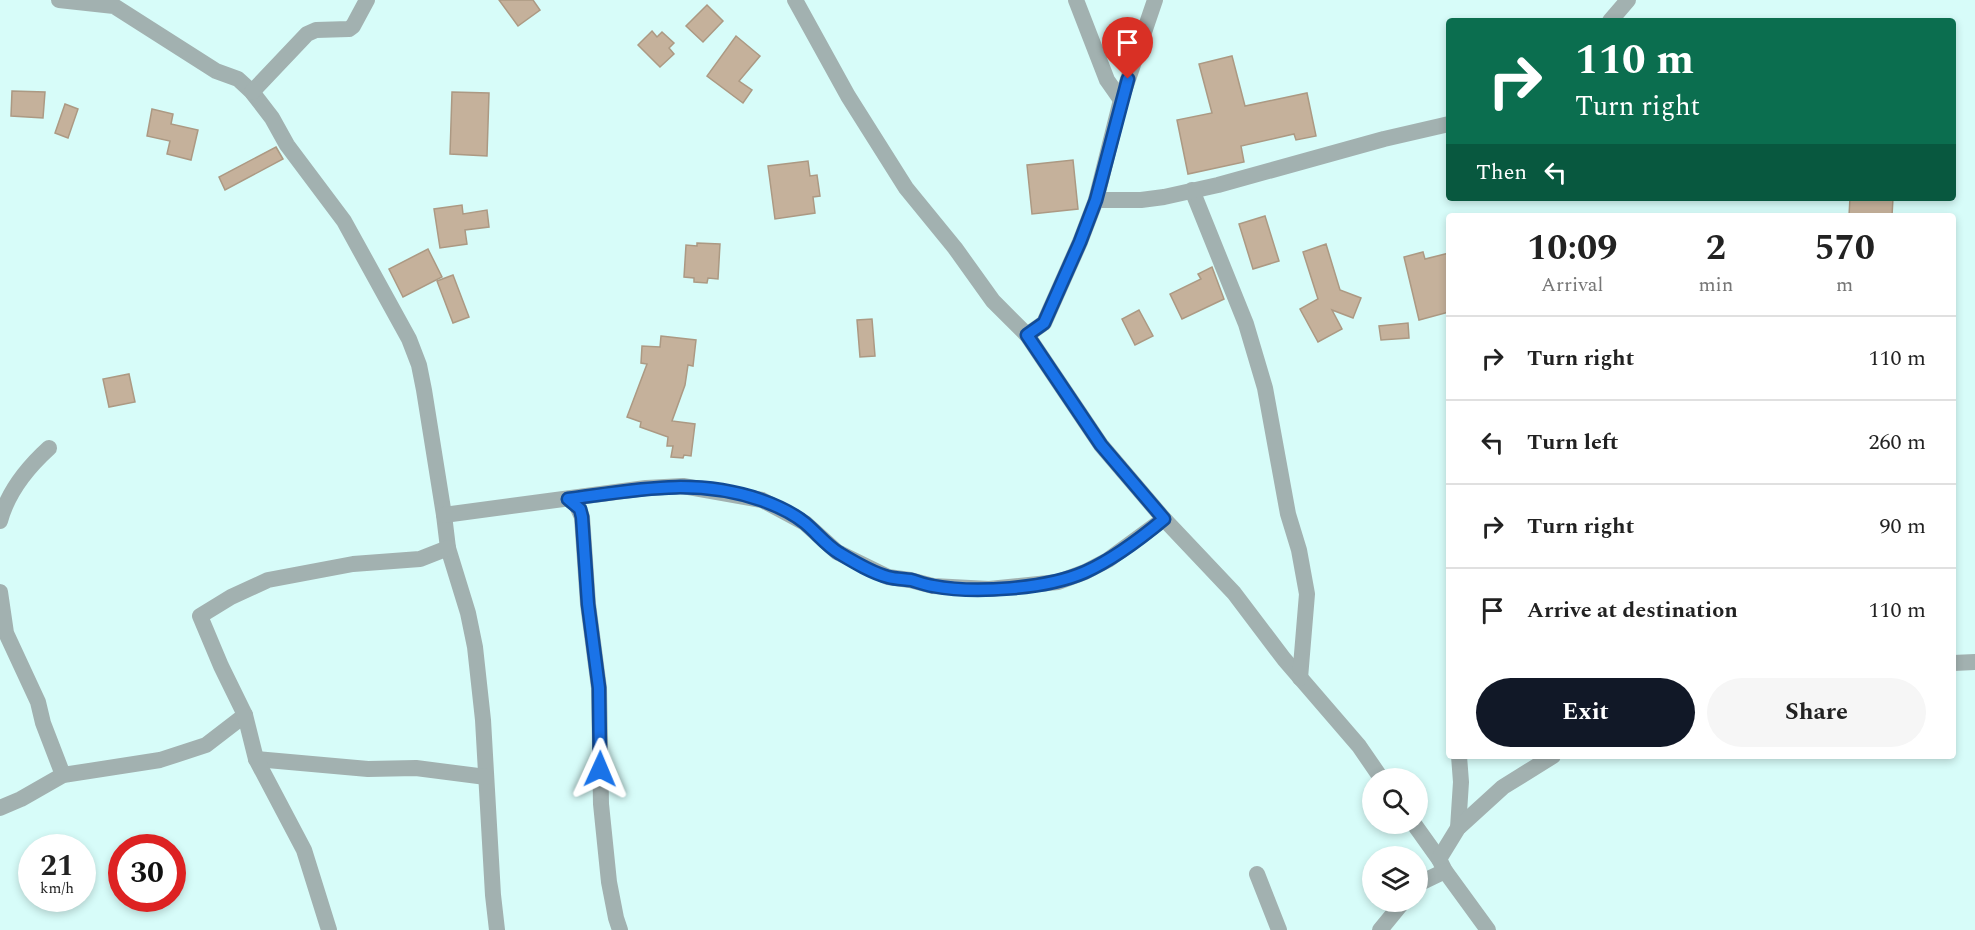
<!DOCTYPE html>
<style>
:root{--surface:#fff;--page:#f6f6f6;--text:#222;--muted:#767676;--line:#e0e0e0;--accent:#111827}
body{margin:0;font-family:Spectral,serif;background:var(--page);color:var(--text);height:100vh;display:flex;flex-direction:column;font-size:22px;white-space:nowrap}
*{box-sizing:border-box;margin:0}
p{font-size:20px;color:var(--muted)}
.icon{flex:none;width:33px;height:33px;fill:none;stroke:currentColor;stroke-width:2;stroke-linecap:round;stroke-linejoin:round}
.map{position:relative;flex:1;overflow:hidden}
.panel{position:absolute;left:1446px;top:213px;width:510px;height:546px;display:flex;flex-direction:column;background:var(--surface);border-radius:6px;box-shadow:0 3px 9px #0003}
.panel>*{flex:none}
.hud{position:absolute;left:1446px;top:18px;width:510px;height:183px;border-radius:6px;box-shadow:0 3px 9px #0003;background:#0b6e4f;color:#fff;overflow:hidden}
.fabs{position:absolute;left:1362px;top:768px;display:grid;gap:12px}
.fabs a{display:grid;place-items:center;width:66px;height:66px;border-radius:50%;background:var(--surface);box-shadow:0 3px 9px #0003;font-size:30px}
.speed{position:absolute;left:18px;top:834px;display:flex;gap:12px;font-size:30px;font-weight:700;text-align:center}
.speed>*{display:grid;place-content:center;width:78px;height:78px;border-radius:50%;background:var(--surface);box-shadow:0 3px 9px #0003;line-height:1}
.speed small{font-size:15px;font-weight:400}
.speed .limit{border:9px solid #d22;background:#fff;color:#111}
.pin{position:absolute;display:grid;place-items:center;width:51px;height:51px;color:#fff;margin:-62px -26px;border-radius:50% 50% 50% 0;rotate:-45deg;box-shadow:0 0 6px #0007}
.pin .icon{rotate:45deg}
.me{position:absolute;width:66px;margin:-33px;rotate:1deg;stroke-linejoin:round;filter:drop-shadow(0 0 4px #0008)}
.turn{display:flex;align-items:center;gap:21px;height:126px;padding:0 30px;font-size:27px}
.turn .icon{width:78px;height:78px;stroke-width:2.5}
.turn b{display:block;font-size:42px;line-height:51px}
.then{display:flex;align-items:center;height:57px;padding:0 30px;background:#0003;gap:12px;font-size:22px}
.eta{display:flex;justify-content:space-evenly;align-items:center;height:102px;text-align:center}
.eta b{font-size:36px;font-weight:700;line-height:42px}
.action{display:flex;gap:12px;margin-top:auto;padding:12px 30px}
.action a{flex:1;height:69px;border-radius:36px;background:var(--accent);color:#fff;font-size:24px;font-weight:700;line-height:69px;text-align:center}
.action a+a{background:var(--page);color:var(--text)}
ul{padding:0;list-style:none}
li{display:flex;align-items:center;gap:18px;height:84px;padding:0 30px;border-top:2px solid var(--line)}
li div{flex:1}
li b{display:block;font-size:22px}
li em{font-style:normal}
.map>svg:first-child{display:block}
.building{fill:#c5b19b;stroke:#ac9983;stroke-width:1.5}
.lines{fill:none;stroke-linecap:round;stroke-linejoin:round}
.street{stroke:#a2b1b0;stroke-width:16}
.route-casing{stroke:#114b97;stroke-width:15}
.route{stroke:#1a73e8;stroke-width:10}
</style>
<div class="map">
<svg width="1975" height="930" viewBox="0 0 1975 930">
<rect width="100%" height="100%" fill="#d7fcf9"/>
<g class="building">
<path d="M 499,0 L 533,0 L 540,10 L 518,26 Z"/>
<path d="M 707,5 L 723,21 L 703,42 L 686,26 Z"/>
<path d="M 652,31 L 657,37 L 662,32 L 674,43 L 669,48 L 674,54 L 660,67 L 638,45 Z"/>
<path d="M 736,36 L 760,56 L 739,81 L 752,90 L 743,103 L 707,76 Z"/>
<path d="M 1232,56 L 1245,106 L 1307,93 L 1316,136 L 1296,140 L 1294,134 L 1241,146 L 1244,162 L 1188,174 L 1177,120 L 1212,113 L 1199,64 Z"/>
<path d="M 12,91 L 45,92 L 43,118 L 11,116 Z"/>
<path d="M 452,92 L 489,93 L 487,156 L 450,154 Z"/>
<path d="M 65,104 L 78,109 L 68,138 L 55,133 Z"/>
<path d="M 152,109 L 173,114 L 171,124 L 198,130 L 191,160 L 167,154 L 170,141 L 147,136 Z"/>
<path d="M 276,147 L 283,159 L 225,190 L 219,177 Z"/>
<path d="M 1073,160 L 1078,209 L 1032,214 L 1027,165 Z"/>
<path d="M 808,161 L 810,176 L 817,175 L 820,196 L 813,197 L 815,213 L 775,219 L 768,166 Z"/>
<path d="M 1850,198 L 1893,198 L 1892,216 L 1849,216 Z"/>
<path d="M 462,205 L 463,214 L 487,210 L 489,227 L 465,230 L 467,244 L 440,248 L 434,209 Z"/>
<path d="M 1265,216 L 1279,261 L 1253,269 L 1239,224 Z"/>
<path d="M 697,243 L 720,244 L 718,279 L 708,278 L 707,283 L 694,282 L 694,278 L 684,277 L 686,245 L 697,246 Z"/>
<path d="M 1326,244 L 1340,290 L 1361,298 L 1353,318 L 1332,310 L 1342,329 L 1318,342 L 1300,309 L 1318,299 L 1303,252 Z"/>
<path d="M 428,249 L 442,277 L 403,297 L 389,269 Z"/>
<path d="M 1423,252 L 1425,259 L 1449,253 L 1449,312 L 1419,320 L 1404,257 Z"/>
<path d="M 1212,267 L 1224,299 L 1182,319 L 1170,294 L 1201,279 L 1198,274 Z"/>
<path d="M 453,275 L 469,317 L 453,323 L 437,281 Z"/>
<path d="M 1139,310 L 1153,336 L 1135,345 L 1122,319 Z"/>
<path d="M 872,319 L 875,356 L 860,357 L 857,320 Z"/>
<path d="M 1408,323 L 1409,338 L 1381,340 L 1379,326 Z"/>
<path d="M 661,336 L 696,340 L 693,366 L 688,365 L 685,385 L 672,421 L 695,424 L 691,456 L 684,455 L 683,458 L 671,457 L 673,446 L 667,446 L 668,437 L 640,427 L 641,422 L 627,417 L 647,364 L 641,363 L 642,346 L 660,347 Z"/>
<path d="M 129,374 L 135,402 L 109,407 L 103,379 Z"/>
</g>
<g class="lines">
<g class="street">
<path d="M 59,0 L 114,6 L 216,71 L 238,79 L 252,92 L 272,118 L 287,145 L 344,221 L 409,339 L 419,365 L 424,390 L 444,515 L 448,548 L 468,613 L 475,647 L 483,720 L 493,895 L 497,930"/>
<path d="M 795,0 L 848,96 L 906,188 L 955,248 L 993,301 L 1027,335 L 1101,445 L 1164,519 L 1234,593 L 1284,659 L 1359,746 L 1381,778"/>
<path d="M 1076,0 L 1107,80 L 1121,100"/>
<path d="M 1610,21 L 1628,0"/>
<path d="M 252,92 L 307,34 L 316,30 L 349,29 L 353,26 L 367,0"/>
<path d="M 1192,190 L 1246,324 L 1265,388 L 1288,514 L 1299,550 L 1307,594 L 1300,678"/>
<path d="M 1096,200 L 1141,200 L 1164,197 L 1218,185 L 1384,139 L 1449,124"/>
<path d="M 1027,335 L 1044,323 L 1080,242 L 1096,200 L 1121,100 L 1155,0"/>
<path d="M 568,499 L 576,504 L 582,517 L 588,604 L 599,688 L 601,804 L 609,882 L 616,918 L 620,930"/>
<path d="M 444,515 L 646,488 L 683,486 L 762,500 L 805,523 L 837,552 L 888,577 L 910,580 L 933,586 L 989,589 L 1058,582 L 1085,572 L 1108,560 L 1164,519"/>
<path d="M 0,521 C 8,491 27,468 49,448"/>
<path d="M 0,592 L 6,633 L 38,702 L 43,723 L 63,775"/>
<path d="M 1953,663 L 1975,662"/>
<path d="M 256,759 L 368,769 L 416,768 L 486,777"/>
<path d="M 0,808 L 21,799 L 63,775 L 160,760 L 206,745 L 245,715"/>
<path d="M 1414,824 L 1439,859 L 1445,871 L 1488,930"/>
<path d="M 1458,828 L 1461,782 L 1459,756"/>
<path d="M 1439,859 L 1458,828 L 1503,787 L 1553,756"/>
<path d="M 1257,874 L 1279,930"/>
<path d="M 1418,884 L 1445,871"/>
<path d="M 329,930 L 304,850 L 256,759 L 245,715 L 221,666 L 200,616 L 231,597 L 268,580 L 353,564 L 420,559 L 448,548"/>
<path d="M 1380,930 L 1403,902"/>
</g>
</g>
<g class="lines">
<defs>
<path id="route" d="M 600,769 L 599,688 L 588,604 L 582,517 L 580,509 L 568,499 C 635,490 694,477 761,500 C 775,505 794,514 805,523 C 817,533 826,545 839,553 C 854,562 872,573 888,577 C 895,579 903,579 911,580 C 918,582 925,585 933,586 C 975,594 1046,589 1085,572 C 1114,559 1140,539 1164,519 L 1101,445 L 1027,335 L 1044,323 L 1080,242 L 1096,200 L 1128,79"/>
</defs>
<use href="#route" class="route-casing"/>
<use href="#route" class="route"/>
</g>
</svg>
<div class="fabs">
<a><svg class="icon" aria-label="search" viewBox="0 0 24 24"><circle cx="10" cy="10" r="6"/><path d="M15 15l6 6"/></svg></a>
<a><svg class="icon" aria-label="layers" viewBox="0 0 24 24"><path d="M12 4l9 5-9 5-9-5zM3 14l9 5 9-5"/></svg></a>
</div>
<div class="speed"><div>21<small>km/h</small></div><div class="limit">30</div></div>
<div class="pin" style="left:1128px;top:79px;background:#d93025"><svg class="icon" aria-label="arrive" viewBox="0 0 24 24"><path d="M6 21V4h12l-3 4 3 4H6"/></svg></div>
<svg class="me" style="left:600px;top:769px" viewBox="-20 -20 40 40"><path d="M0-17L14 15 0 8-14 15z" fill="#1a73e8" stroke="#fff" stroke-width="4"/></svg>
<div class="hud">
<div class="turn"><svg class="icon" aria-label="right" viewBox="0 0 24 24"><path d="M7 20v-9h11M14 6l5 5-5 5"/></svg><div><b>110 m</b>Turn right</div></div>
<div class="then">Then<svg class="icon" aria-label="left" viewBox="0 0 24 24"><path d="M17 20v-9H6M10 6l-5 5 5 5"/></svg></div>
</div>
<section class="panel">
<div class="eta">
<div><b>10:09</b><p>Arrival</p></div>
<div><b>2</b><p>min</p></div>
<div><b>570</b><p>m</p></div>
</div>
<ul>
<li><svg class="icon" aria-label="right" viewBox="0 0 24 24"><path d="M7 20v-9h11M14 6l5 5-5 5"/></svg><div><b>Turn right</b></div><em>110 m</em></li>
<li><svg class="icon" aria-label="left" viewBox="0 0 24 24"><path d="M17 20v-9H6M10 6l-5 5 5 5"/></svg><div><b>Turn left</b></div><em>260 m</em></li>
<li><svg class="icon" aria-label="right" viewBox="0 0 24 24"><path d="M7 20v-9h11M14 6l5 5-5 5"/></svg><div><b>Turn right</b></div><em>90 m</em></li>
<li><svg class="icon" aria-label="arrive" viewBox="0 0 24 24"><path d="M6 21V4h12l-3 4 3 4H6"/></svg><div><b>Arrive at destination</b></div><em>110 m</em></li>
</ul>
<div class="action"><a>Exit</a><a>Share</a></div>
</section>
</div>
